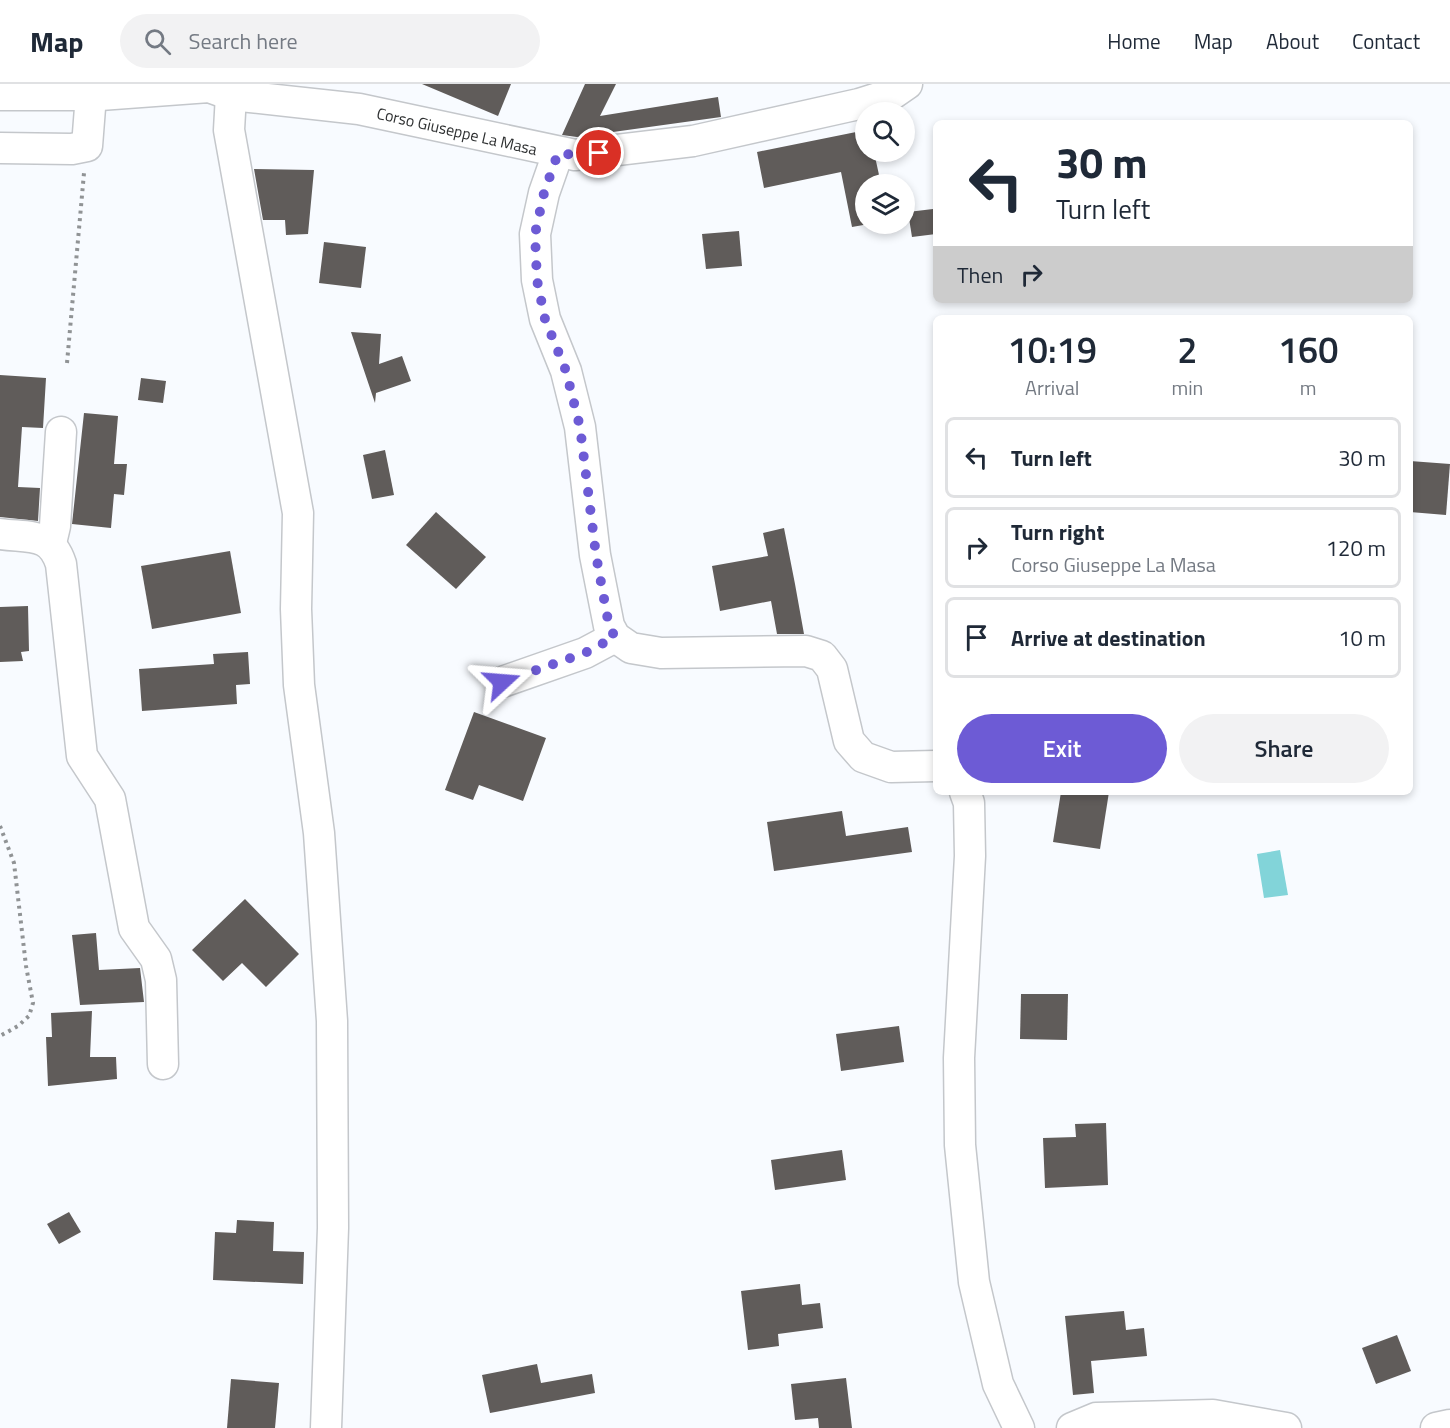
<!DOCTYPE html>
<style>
:root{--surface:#fff;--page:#f2f2f3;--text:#1f2937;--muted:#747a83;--line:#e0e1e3;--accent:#6d5bd5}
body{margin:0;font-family:"Titillium Web",sans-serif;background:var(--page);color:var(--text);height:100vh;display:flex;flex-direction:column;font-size:22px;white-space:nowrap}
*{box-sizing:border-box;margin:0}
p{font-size:20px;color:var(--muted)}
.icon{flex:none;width:33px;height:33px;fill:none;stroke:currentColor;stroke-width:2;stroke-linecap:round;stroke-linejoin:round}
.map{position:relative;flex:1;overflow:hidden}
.sheet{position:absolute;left:933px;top:231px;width:480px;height:480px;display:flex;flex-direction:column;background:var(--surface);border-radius:9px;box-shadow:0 3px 9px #0003}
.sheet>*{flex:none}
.top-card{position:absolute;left:933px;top:36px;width:480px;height:183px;border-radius:9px;box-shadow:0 3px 9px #0003;background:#fff;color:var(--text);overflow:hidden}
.controls{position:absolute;left:855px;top:18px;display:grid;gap:12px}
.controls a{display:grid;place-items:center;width:60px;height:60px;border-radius:50%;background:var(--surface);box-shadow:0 3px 9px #0003;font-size:30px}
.pin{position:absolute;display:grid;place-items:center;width:51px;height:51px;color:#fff;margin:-26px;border:3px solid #fff;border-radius:50%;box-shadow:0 2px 6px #0007}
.me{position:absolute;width:66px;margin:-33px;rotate:71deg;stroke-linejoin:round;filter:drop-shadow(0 0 4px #0008)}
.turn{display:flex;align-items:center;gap:21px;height:126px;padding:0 24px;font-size:27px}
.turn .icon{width:78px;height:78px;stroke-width:2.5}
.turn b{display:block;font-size:42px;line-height:51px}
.then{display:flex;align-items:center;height:57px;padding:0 24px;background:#0003;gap:12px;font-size:22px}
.eta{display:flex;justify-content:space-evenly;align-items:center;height:102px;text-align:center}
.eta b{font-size:36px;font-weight:600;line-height:42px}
.primary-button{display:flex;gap:12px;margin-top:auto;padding:12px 24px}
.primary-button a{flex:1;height:69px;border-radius:36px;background:var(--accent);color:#fff;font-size:24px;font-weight:600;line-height:69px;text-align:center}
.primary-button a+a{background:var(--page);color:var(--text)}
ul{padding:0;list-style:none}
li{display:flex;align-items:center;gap:18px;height:81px;margin:0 12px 9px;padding:0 12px;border:3px solid var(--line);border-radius:9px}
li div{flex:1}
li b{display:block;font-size:22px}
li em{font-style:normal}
header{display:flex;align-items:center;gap:36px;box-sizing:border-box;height:84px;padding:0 30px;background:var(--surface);border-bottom:2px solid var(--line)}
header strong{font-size:28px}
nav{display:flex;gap:33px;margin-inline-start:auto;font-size:21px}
.search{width:420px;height:54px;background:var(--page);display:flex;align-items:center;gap:15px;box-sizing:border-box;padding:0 21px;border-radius:33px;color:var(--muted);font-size:22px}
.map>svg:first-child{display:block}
.water{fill:#82d4d9}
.building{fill:#605c5a}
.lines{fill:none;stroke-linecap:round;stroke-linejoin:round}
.minor-casing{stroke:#c4c7cb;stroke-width:33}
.path{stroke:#909395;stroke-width:4;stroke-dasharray:3 4.5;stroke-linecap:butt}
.minor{stroke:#fff;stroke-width:30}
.route{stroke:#6d5bd5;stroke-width:10;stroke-dasharray:0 18}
.labels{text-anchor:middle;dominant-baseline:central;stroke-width:6;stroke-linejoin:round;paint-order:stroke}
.street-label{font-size:16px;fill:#2e3031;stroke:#fff}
</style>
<header>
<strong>Map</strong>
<div class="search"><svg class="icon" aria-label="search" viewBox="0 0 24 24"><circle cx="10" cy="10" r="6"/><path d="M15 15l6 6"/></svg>Search here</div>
<nav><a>Home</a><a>Map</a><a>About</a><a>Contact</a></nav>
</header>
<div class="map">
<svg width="1450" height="1344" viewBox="0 0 1450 1344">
<rect width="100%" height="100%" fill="#f8fbff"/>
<path class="water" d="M 1280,766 L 1288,811 L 1264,814 L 1257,770 Z"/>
<g class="building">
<path d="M 422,0 L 511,0 L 498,32 Z"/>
<path d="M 585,0 L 616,0 L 600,32 L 718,13 L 721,33 L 577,53 L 562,51 Z"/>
<path d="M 866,46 L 866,68 L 874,68 L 881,100 L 866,100 L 866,140 L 869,140 L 852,143 L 841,88 L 764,104 L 757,68 Z"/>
<path d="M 254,85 L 314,86 L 308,150 L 286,151 L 285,136 L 263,136 Z"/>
<path d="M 933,125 L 936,150 L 912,153 L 908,128 Z"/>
<path d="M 739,147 L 742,182 L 706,185 L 702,150 Z"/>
<path d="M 324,158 L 366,163 L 361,204 L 319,199 Z"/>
<path d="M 351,248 L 381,250 L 379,280 L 402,272 L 411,297 L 376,309 L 375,319 Z"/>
<path d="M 0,291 L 46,294 L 43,344 L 22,343 L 18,403 L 40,404 L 38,437 L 0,433 Z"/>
<path d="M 141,294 L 166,297 L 163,319 L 138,316 Z"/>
<path d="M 84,329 L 118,332 L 114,380 L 127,380 L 124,411 L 114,410 L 111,444 L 72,440 Z"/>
<path d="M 385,366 L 394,411 L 372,415 L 363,371 Z"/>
<path d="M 1410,377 L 1450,380 L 1446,431 L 1410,428 Z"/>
<path d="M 436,428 L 486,473 L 456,505 L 406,461 Z"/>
<path d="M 784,444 L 795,500 L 804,550 L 777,550 L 771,517 L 720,527 L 712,482 L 768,472 L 763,449 Z"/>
<path d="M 230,467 L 241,529 L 152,545 L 141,482 Z"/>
<path d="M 28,522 L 29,567 L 21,568 L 23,577 L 0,578 L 0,523 Z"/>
<path d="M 248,568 L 250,600 L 236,601 L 237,620 L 142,627 L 139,585 L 214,580 L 213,570 Z"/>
<path d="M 474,628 L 546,654 L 523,717 L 479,701 L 473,716 L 445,706 Z"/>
<path d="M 1061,708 L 1109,708 L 1100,765 L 1053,758 Z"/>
<path d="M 842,727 L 846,752 L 908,743 L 912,768 L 774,787 L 767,738 Z"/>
<path d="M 245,815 L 299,870 L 266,903 L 242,879 L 223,897 L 192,866 Z"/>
<path d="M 96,849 L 99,886 L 140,884 L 144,918 L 80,921 L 72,851 Z"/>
<path d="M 1021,910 L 1068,910 L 1067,956 L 1020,955 Z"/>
<path d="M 92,927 L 90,973 L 116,973 L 117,995 L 48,1002 L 46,953 L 52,953 L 51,929 Z"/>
<path d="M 899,942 L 904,978 L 841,987 L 836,950 Z"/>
<path d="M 1106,1039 L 1108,1101 L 1045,1104 L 1043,1054 L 1076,1053 L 1075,1040 Z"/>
<path d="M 842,1066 L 846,1096 L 775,1106 L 771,1076 Z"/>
<path d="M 69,1128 L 81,1148 L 59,1160 L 47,1140 Z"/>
<path d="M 237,1136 L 274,1138 L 273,1167 L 304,1168 L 303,1200 L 213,1196 L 215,1148 L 236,1149 Z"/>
<path d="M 800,1200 L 802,1221 L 820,1219 L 823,1244 L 778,1250 L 779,1262 L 748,1266 L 741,1207 Z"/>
<path d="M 1124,1227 L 1126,1246 L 1144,1244 L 1147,1272 L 1091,1277 L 1094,1309 L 1073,1311 L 1065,1232 Z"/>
<path d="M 1397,1251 L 1411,1287 L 1376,1300 L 1362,1264 Z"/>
<path d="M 537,1280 L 541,1299 L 592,1290 L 595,1309 L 490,1329 L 482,1291 Z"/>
<path d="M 846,1294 L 852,1344 L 819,1344 L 818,1334 L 795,1336 L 791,1300 Z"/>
<path d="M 231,1295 L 279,1299 L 275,1344 L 227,1344 Z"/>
</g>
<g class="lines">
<defs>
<g id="minor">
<path d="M 0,11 L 100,11 L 209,3 L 231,11 L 359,25 L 575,71 L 693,57 L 859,20 L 894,9 L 907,0"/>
<path d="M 231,11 L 229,46 L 298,429 L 296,525 L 299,601 L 319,749 L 332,937 L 333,1144 L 326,1344"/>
<path d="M 0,64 L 72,65 L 87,62 L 91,11"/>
<path d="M 558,69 L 544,109 L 535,150 L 537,196 L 545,235 L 566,287 L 580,343 L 595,471 L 609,542 L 615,553 L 631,564 L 661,569 L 806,567 L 822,572 L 832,585 L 849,657 L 863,673 L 891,683 L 936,682"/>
<path d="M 0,450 C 30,454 51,448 61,480 L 82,672 L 110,715 L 134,844 L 156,875 L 161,896 L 163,980"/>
<path d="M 51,459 L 55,442 L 61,348"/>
<path d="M 502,598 L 585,569 L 615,553"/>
<path d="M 965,708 L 969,719 L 970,772 L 959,974 L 960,1061 L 974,1198 L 998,1300 L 1019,1344"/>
<path d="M 1072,1344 L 1096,1334 L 1213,1331 L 1286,1344"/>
<path d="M 1436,1344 L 1450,1341"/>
</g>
</defs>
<use href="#minor" class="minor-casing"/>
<g class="path">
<path d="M 67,279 L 84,89"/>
<path d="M 0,742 L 14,779 L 26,882 L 33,919 L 29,932 L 18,942 L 0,952"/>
</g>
<use href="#minor" class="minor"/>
</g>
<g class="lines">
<path class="route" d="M 502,598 L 585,569 L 615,553 L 609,542 L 596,471 L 580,343 L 566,287 L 545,235 L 537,196 L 535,150 L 544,109 L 558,69 L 575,71 L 599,69"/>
</g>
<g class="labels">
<g class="street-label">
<text transform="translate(457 47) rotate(13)">Corso Giuseppe La Masa</text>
</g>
</g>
</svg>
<div class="controls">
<a><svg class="icon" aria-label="search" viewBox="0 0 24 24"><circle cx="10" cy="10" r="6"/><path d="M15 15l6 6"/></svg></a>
<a><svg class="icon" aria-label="layers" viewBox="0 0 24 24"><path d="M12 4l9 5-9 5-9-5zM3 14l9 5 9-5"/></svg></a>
</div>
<div class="pin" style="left:599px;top:69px;background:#d93025"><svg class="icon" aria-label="arrive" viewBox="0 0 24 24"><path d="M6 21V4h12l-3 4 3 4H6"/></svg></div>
<svg class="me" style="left:502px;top:598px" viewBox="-20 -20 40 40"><path d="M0-17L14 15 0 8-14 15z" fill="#6d5bd5" stroke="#fff" stroke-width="4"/></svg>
<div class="top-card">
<div class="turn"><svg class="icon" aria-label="left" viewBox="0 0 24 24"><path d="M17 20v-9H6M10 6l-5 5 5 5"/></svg><div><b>30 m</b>Turn left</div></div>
<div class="then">Then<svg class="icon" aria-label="right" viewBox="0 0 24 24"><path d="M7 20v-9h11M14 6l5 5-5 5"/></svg></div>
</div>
<section class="sheet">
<div class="eta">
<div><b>10:19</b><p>Arrival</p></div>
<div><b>2</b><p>min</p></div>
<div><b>160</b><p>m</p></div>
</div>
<ul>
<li><svg class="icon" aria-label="left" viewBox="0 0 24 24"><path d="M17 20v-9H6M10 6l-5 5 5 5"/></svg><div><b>Turn left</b></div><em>30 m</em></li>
<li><svg class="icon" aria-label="right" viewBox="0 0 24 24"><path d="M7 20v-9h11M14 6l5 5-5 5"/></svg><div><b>Turn right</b><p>Corso Giuseppe La Masa</p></div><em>120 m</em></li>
<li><svg class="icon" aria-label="arrive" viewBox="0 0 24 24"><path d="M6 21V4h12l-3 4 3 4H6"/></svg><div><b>Arrive at destination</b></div><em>10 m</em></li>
</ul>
<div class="primary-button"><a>Exit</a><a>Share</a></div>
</section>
</div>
